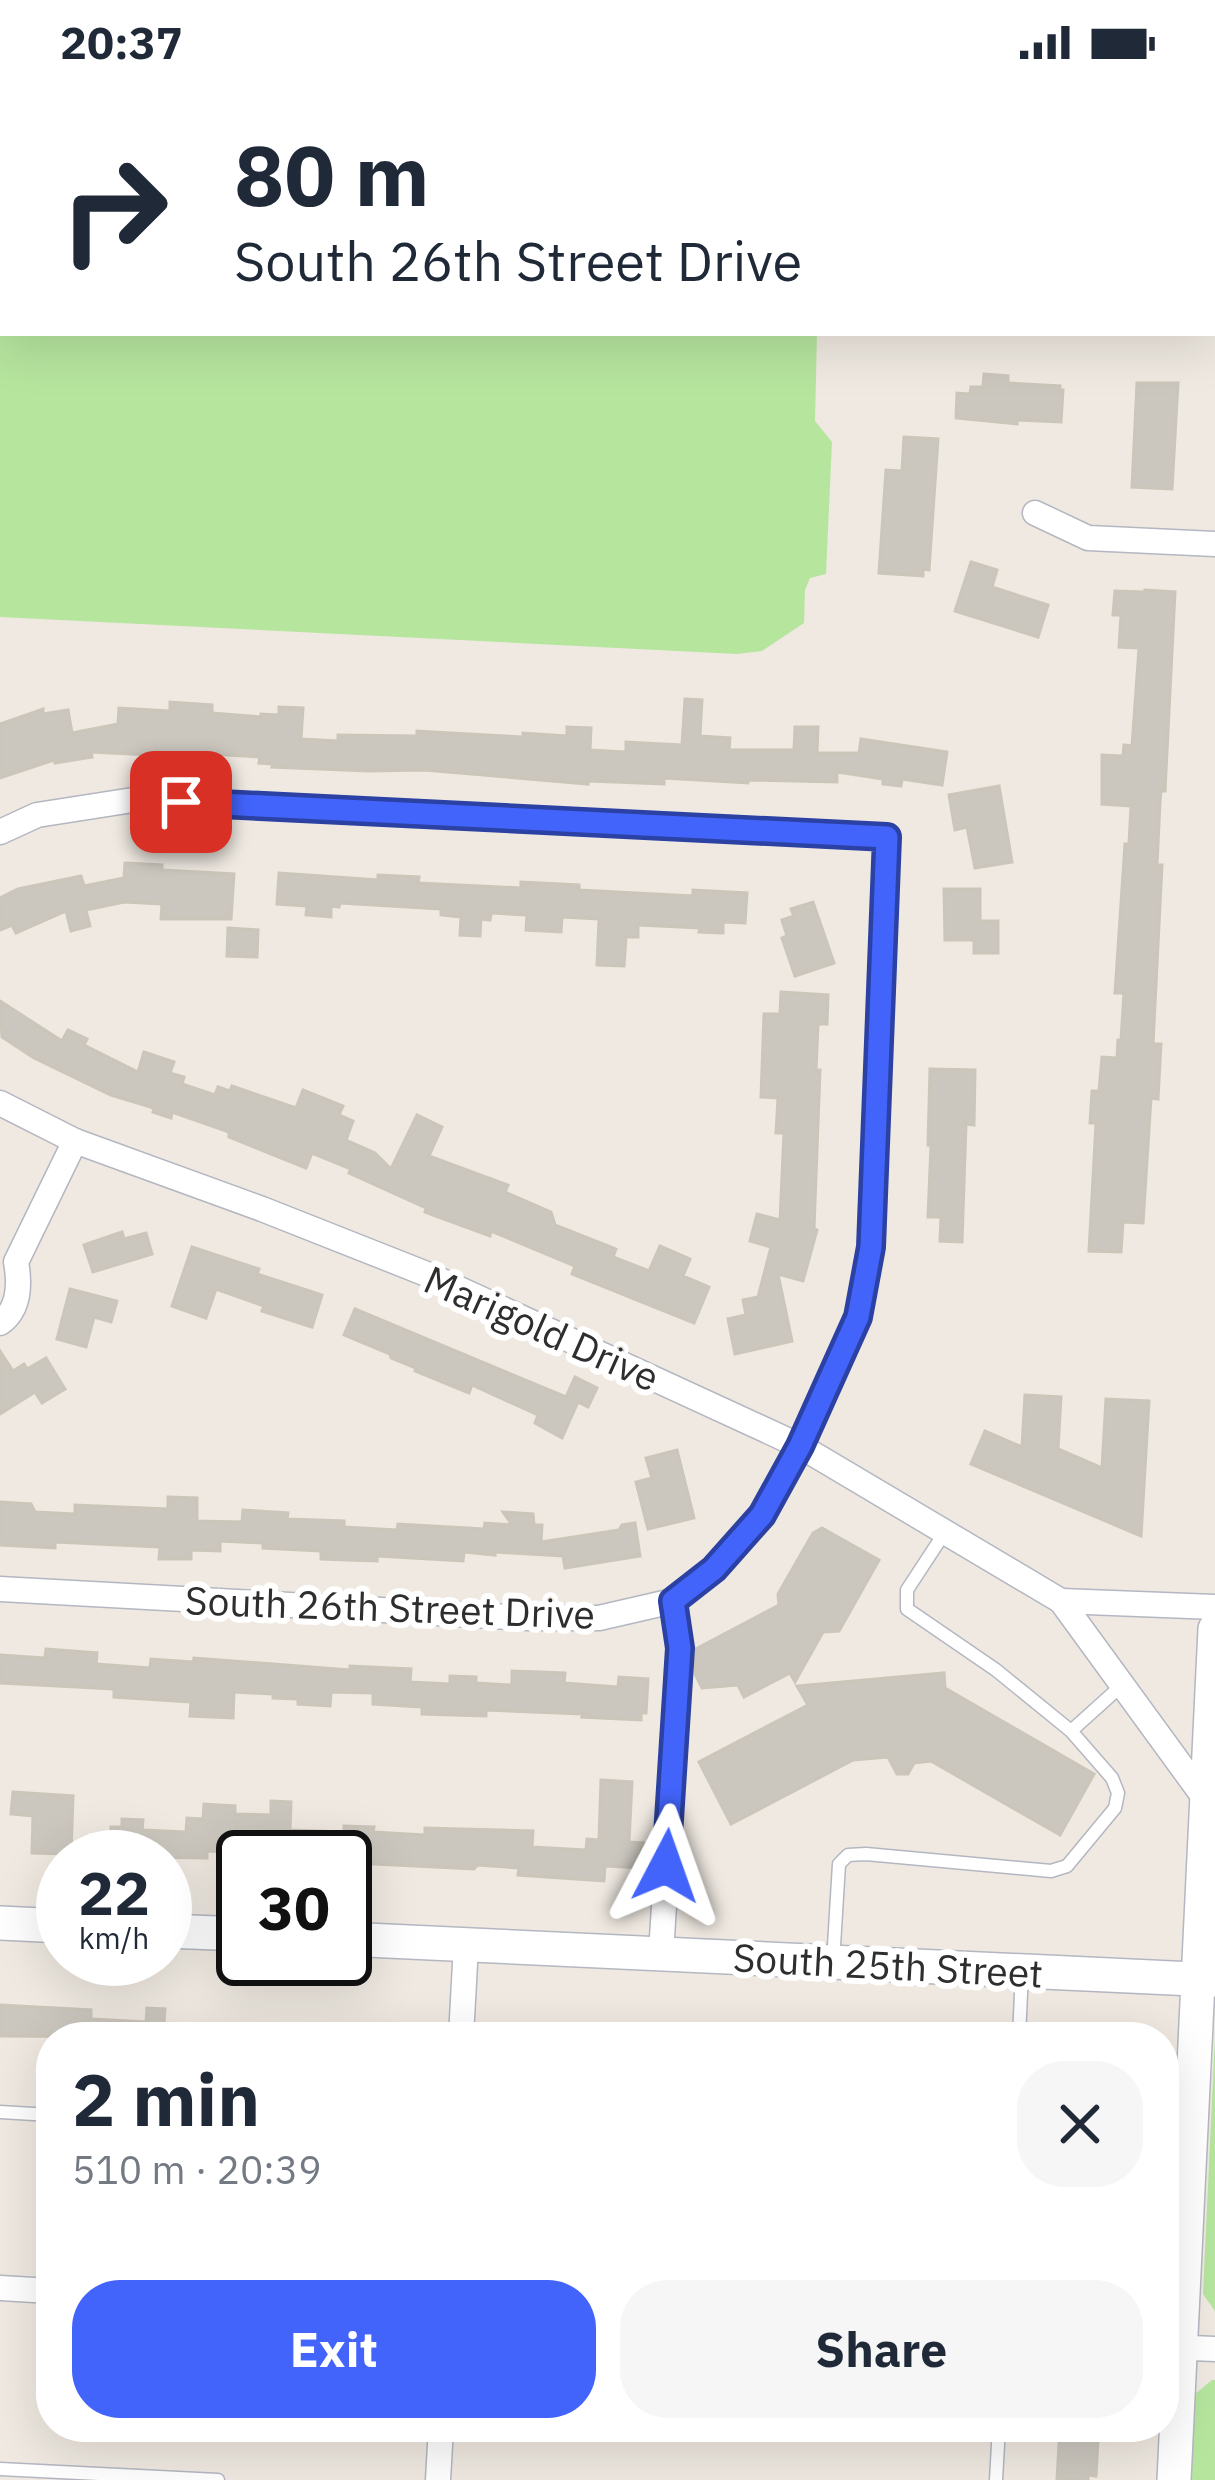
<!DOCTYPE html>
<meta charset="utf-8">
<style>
:root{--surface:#fff;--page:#f6f6f7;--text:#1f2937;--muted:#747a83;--accent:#4264fb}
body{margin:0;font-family:"IBM Plex Sans",sans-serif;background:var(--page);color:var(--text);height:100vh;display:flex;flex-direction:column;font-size:45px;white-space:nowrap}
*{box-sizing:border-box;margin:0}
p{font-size:39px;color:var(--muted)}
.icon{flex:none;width:66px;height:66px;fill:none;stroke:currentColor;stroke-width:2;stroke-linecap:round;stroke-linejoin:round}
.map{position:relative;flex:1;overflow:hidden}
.drawer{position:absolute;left:36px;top:1938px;width:1143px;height:420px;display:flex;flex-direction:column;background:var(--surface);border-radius:48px;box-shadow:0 12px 48px #0002}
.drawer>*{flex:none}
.guide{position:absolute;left:0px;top:0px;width:1215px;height:252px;box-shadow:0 12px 48px #0002;background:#fff;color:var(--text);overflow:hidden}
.speed{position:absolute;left:36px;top:1746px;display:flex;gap:24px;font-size:60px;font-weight:700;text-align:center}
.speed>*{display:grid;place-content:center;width:156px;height:156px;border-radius:50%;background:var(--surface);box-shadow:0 12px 48px #0002;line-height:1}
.speed small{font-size:30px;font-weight:400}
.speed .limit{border:6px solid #111;border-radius:18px;background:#fff;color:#111}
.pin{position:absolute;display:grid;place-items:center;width:102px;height:102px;color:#fff;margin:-51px;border-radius:24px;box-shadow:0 6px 18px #0006}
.me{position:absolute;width:132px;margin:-66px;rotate:4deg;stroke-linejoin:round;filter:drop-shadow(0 0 9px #0008)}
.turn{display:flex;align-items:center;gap:42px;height:252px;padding:0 36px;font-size:54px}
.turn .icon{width:156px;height:156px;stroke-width:2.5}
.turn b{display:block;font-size:84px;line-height:102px}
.round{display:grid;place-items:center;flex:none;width:126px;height:126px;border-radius:48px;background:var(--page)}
.headline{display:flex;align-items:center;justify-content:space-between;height:204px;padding:0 36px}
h1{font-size:72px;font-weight:800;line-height:90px}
.action{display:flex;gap:24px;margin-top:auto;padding:24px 36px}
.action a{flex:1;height:138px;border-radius:48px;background:var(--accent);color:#fff;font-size:48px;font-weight:800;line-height:138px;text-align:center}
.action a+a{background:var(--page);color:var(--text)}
.status{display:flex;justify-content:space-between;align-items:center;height:84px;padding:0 60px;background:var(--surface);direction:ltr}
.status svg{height:33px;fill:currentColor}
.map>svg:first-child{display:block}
.green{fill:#b6e59e}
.building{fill:#cbc7bf;stroke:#cbc5ba;stroke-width:3}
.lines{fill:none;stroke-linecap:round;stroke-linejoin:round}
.lane-casing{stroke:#b4b7c1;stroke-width:15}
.street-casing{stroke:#b4b7c1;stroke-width:27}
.secondary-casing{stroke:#b4b7c1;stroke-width:36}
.lane{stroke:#fff;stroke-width:12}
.street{stroke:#fff;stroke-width:24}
.secondary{stroke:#fff;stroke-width:33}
.route-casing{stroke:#2b41a3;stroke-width:30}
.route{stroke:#4264fb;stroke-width:21}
.labels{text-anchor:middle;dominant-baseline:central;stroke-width:12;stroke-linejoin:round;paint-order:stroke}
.street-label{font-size:39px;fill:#2e2e2e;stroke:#fff}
</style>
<div class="status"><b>20:37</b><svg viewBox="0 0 49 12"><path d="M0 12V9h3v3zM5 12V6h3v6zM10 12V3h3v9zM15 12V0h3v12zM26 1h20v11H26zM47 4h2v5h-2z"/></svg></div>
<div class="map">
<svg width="1215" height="2396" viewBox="0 0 1215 2396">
<rect width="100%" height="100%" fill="#efe9e1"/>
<g class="green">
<path d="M 0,0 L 816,0 L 823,3 L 3,3 L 3,249 L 817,249 L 815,337 L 832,358 L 826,490 L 810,494 L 805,506 L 804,539 L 762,567 L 737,570 L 0,533 Z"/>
<path d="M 1215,1951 L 1215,2227 L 1203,2210 Z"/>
<path d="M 1212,2296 L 1215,2296 L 1215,2396 L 1191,2396 L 1195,2310 Z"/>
</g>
<g class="building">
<path d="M 984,290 L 1008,292 L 1008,299 L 1060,302 L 1060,306 L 1063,306 L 1061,338 L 1017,336 L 1017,340 L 956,334 L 957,309 L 970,310 L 971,303 L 983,303 Z"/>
<path d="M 1137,299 L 1178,299 L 1172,405 L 1132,403 Z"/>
<path d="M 904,353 L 938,355 L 929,486 L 923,485 L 923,492 L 879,489 L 886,386 L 902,387 Z"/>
<path d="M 971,478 L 997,486 L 992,503 L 1048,521 L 1038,553 L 955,527 Z"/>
<path d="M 1145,506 L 1175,508 L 1165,707 L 1161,707 L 1160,718 L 1157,781 L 1162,781 L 1153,960 L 1161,960 L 1158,1015 L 1151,1014 L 1143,1139 L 1123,1138 L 1121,1168 L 1089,1167 L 1096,1039 L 1090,1039 L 1092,1007 L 1099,1007 L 1102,973 L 1117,974 L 1118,956 L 1121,956 L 1124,909 L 1115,909 L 1125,760 L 1129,760 L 1131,722 L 1102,720 L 1102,671 L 1123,672 L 1124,661 L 1132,662 L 1139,564 L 1119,563 L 1121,531 L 1113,531 L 1115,507 L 1145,508 Z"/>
<path d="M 685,615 L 702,616 L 700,652 L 730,654 L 729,666 L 794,666 L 795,643 L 818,643 L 817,669 L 859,669 L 861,655 L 947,668 L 942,701 L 902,695 L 901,702 L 883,700 L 883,695 L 837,688 L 837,698 L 748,696 L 748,699 L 664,694 L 664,700 L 588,697 L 588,700 L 424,686 L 369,687 L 272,683 L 273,680 L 259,679 L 260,673 L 210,670 L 209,676 L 196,675 L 196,680 L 170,678 L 170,672 L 91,668 L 92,673 L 55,679 L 54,676 L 0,694 L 0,640 L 43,625 L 43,630 L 68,626 L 72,649 L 118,640 L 119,624 L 170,627 L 170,618 L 212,621 L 212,629 L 261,633 L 261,630 L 279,631 L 279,623 L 303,624 L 301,655 L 338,657 L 338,651 L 417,652 L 417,647 L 523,653 L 523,649 L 567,652 L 567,643 L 591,644 L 590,666 L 626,668 L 626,658 L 682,661 Z"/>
<path d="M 999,702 L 1012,778 L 975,784 L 967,743 L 955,746 L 949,711 Z"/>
<path d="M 125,779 L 162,781 L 162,786 L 234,790 L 231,835 L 161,835 L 162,820 L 124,818 L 86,826 L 90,842 L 71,847 L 66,827 L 16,849 L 12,841 L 0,846 L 0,814 L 18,805 L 81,792 L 84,802 L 124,794 Z"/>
<path d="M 279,789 L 378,796 L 378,791 L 419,793 L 418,799 L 521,804 L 521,798 L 579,801 L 579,806 L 693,812 L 693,806 L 747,809 L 745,839 L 723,838 L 723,849 L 699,848 L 700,844 L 638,841 L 638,853 L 626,853 L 624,882 L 597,881 L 599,835 L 562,833 L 561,848 L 526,846 L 527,831 L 491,829 L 490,836 L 481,835 L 480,852 L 460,851 L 461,833 L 441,831 L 441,825 L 340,819 L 339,823 L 331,822 L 331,833 L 306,831 L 307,822 L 277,820 Z"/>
<path d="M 944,805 L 980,805 L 980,837 L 998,837 L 998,869 L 974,869 L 974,856 L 945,856 Z"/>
<path d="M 813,818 L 834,879 L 795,892 L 782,854 L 787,852 L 782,836 L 794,832 L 791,825 Z"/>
<path d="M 228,844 L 258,846 L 257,873 L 227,872 Z"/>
<path d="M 781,908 L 828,911 L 827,940 L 818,940 L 816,986 L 820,986 L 814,1145 L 817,1146 L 803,1197 L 778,1190 L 792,1257 L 735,1270 L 728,1235 L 746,1231 L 743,1216 L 758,1213 L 771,1163 L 750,1157 L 757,1130 L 780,1136 L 784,1049 L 776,1049 L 778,1014 L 761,1013 L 764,930 L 780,930 Z"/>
<path d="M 0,917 L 62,957 L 68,946 L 87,955 L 84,961 L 138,988 L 144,968 L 174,978 L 170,989 L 184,993 L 182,1000 L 215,1011 L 218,1003 L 230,1007 L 232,1002 L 296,1024 L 303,1006 L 343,1022 L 339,1031 L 353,1037 L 346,1056 L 375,1069 L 391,1085 L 417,1031 L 442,1043 L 429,1072 L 508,1101 L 505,1108 L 551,1128 L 555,1141 L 616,1165 L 613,1173 L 649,1187 L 660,1162 L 690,1175 L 683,1192 L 709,1203 L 694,1239 L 572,1190 L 575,1182 L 491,1147 L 490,1152 L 425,1128 L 426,1124 L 349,1089 L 351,1085 L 312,1069 L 306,1084 L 229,1053 L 229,1048 L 172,1028 L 171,1034 L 153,1028 L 154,1024 L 111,1011 L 34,974 L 2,953 Z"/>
<path d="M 930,985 L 975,986 L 974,1041 L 966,1040 L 962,1158 L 940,1157 L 941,1133 L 928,1133 L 931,1061 L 928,1061 Z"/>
<path d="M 122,1148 L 124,1155 L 146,1149 L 152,1170 L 93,1188 L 84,1161 Z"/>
<path d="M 192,1163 L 259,1185 L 257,1190 L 322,1211 L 312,1243 L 262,1227 L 264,1222 L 216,1205 L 206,1234 L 172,1222 Z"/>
<path d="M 70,1205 L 117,1217 L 111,1238 L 94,1233 L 86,1263 L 57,1255 Z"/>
<path d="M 355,1225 L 566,1313 L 575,1293 L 597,1304 L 588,1323 L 578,1318 L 562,1354 L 535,1339 L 538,1331 L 472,1301 L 469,1309 L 415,1287 L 416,1284 L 391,1274 L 390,1270 L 344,1251 Z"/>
<path d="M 0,1267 L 13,1287 L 24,1280 L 27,1285 L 46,1274 L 65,1305 L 42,1319 L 35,1308 L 0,1330 Z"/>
<path d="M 1025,1311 L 1061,1313 L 1058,1365 L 1102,1384 L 1106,1315 L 1149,1317 L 1141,1452 L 971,1380 L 985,1347 L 1022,1363 Z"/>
<path d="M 677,1366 L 694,1434 L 648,1445 L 636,1398 L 652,1394 L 646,1374 Z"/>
<path d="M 168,1413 L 197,1414 L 197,1437 L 242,1438 L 243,1426 L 288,1429 L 287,1435 L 344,1437 L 344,1443 L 397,1446 L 398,1440 L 484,1445 L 485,1439 L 512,1441 L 503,1428 L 533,1430 L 534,1441 L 542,1441 L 541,1458 L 619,1446 L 622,1441 L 635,1439 L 640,1472 L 565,1484 L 563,1472 L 495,1468 L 495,1471 L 464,1468 L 463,1477 L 377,1472 L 377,1477 L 321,1475 L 321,1467 L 263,1464 L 263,1459 L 220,1457 L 220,1467 L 191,1466 L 191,1475 L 159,1475 L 160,1463 L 55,1458 L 55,1464 L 0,1461 L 0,1418 L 31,1420 L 35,1428 L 75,1430 L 75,1421 L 168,1425 Z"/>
<path d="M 822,1444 L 879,1476 L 839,1547 L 823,1548 L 795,1598 L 790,1589 L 744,1613 L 738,1601 L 702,1604 L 695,1590 L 696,1565 L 779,1521 L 778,1510 L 813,1449 Z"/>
<path d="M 46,1565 L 97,1569 L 96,1580 L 150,1584 L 151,1575 L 193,1578 L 194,1574 L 350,1586 L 350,1582 L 411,1585 L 410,1598 L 450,1600 L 450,1592 L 476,1593 L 476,1599 L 512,1601 L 512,1587 L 565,1589 L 564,1599 L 618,1603 L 619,1593 L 648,1595 L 646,1629 L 641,1629 L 641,1636 L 582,1633 L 583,1630 L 486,1626 L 486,1632 L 422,1630 L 422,1623 L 373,1620 L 373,1609 L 331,1608 L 330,1622 L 298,1620 L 298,1615 L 273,1614 L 273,1610 L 234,1608 L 233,1634 L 190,1632 L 191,1618 L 114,1613 L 114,1605 L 0,1599 L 0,1571 L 45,1574 Z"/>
<path d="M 944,1589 L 945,1604 L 1094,1690 L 1060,1751 L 931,1677 L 914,1679 L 908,1690 L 897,1690 L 888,1673 L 853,1676 L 731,1740 L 699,1678 L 808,1621 L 797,1602 Z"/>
<path d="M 601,1696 L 632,1698 L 629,1758 L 644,1759 L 642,1784 L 605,1782 L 604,1797 L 518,1791 L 519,1784 L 477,1781 L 474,1785 L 356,1779 L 357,1770 L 253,1773 L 253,1769 L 207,1767 L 207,1774 L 134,1773 L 134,1769 L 111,1768 L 111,1743 L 122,1743 L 122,1735 L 143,1736 L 142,1746 L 186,1748 L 187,1734 L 203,1735 L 204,1720 L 235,1722 L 235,1730 L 271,1731 L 271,1717 L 291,1718 L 290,1746 L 344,1748 L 344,1742 L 374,1743 L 373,1748 L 425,1751 L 425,1744 L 533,1747 L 532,1763 L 586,1766 L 587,1755 L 599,1756 Z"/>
<path d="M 13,1708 L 73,1712 L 71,1770 L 32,1769 L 33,1732 L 11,1730 Z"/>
<path d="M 0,1921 L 91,1926 L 91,1935 L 146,1938 L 147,1924 L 165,1925 L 163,1953 L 0,1952 Z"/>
<path d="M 1060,2343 L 1095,2343 L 1095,2355 L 1098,2355 L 1096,2392 L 1088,2391 L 1088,2396 L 1057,2396 Z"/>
</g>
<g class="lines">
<defs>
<g id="lane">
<path d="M 1071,1647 L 1121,1602"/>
<path d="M 833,1878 L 839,1780 L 848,1771 L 866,1770 L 1051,1787 L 1067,1782 L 1115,1724 L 1118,1709 L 1112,1694 L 1071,1647 L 996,1586 L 907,1525 L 907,1506 L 945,1448"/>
<path d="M 1019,1953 L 1022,1888"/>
<path d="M 0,2028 L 51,2031"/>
<path d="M 0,2385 L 218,2396"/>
<path d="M 996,2396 L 999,2343"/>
</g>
<g id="street">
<path d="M 1212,100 L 1215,100"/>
<path d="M 1035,429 L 1088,454 L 1215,460"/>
<path d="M 0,748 L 37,731 L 133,716 L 887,753 L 871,1163 L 858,1233 L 800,1362 L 762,1431 L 714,1485 L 673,1517 L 599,1534 L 529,1534 L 0,1505"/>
<path d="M 0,1019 L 75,1057 L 262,1125 L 429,1191 L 800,1362 L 1061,1517 L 1206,1716"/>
<path d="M 0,1239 C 20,1225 20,1200 16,1178 L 75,1057"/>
<path d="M 1061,1517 L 1215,1523"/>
<path d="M 661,1870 L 680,1564 L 673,1517"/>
<path d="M 461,1953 L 466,1861"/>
<path d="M 0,2204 L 51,2207"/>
<path d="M 1166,2263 L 1215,2265"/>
<path d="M 438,2396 L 441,2343"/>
</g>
<g id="secondary">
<path d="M 0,1839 L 63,1842"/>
<path d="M 165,1847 L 243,1850"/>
<path d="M 345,1855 L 1215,1896"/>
<path d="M 1174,2396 L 1215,1545"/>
</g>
</defs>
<use href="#lane" class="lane-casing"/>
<use href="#street" class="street-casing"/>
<use href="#secondary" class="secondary-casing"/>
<use href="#lane" class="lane"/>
<use href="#street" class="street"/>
<use href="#secondary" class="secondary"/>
</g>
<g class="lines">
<defs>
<path id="route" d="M 181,718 L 887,753 L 871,1163 L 858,1233 L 800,1362 L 762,1431 L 714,1485 L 673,1517 L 680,1564 L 666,1782"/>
</defs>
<use href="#route" class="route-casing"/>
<use href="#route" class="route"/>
</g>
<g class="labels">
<g class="street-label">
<text transform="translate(542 1244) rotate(24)">Marigold Drive</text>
<text transform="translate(390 1523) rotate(2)">South 26th Street Drive</text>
<text transform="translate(888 1881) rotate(3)">South 25th Street</text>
</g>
</g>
</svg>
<div class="speed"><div>22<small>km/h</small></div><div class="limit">30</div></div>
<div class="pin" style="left:181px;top:718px;background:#d93025"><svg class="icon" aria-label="arrive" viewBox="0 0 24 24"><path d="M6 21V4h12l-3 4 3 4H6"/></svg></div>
<svg class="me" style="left:666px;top:1782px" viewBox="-20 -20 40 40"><path d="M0-17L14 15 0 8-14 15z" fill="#4264fb" stroke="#fff" stroke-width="4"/></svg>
<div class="guide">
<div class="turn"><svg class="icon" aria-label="right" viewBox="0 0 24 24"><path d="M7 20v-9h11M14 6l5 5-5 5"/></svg><div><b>80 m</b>South 26th Street Drive</div></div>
</div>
<section class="drawer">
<div class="headline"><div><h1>2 min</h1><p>510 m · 20:39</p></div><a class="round"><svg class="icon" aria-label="close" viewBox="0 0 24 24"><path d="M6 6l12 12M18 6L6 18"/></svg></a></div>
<div class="action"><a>Exit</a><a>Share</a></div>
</section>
</div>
